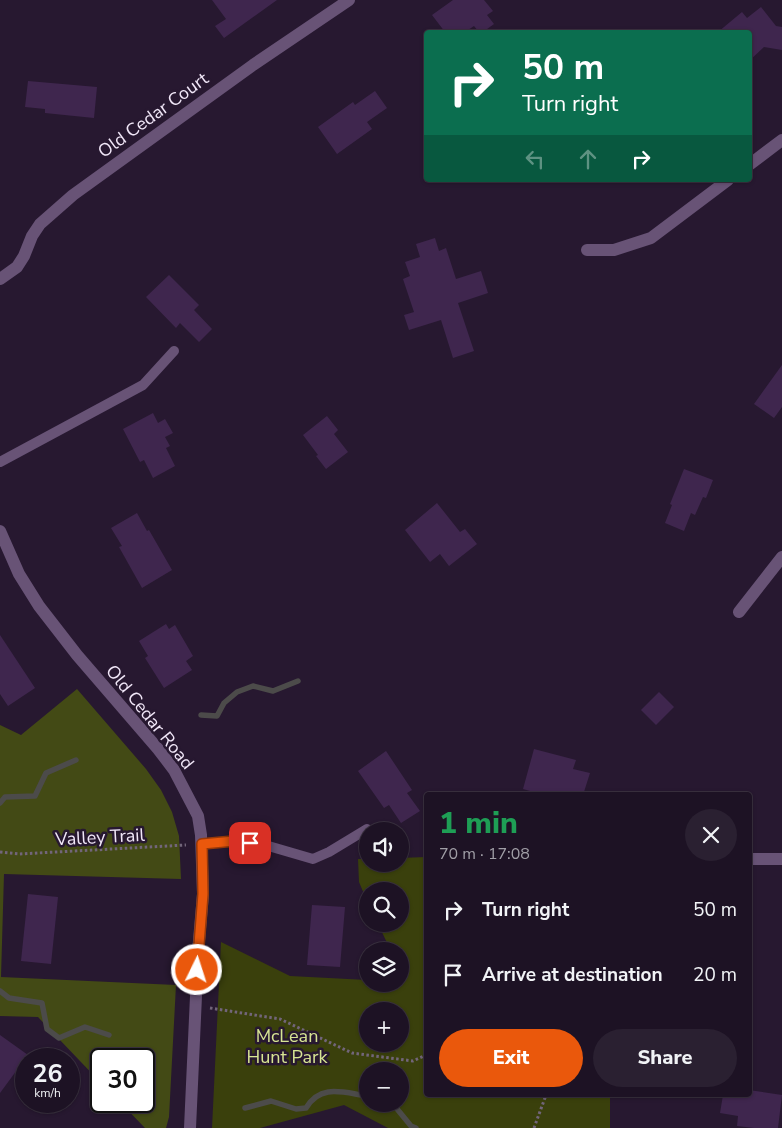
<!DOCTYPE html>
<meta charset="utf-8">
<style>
:root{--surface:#1d1224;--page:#2a2031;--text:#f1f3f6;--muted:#a09ea6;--line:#3b3241;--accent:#ea580c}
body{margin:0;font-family:"Nunito Sans",sans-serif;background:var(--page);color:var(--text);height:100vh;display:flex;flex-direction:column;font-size:19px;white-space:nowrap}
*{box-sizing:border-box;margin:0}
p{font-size:16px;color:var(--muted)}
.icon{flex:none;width:28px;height:28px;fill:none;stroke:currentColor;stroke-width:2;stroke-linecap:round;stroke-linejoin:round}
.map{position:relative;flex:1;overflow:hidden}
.side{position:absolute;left:424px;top:792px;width:328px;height:305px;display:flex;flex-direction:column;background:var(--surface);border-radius:5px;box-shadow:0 1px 4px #0004,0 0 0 1px var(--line)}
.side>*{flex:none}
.hud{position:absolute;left:424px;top:30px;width:328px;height:152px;border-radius:5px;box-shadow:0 1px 4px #0004,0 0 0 1px var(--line);background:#0b6e4f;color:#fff;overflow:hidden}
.buttons{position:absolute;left:359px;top:822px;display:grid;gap:10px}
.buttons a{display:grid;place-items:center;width:50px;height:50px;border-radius:50%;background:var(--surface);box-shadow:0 1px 4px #0004,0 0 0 1px var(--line);font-size:25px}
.speed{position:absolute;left:15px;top:1048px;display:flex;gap:10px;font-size:25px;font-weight:700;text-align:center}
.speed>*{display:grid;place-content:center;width:65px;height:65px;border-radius:50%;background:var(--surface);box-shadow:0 1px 4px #0004,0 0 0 1px var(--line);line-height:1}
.speed small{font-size:12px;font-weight:400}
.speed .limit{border:2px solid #111;border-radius:8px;background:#fff;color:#111}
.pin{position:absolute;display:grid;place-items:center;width:42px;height:42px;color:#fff;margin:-21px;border-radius:10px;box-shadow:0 2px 8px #0006}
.me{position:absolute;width:55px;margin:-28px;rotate:4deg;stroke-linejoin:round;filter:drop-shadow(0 0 4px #0008)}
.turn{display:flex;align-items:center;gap:18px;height:105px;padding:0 15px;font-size:22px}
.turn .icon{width:65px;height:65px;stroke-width:2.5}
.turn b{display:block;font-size:35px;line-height:42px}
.lanes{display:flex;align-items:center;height:48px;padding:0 15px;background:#0003;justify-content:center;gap:25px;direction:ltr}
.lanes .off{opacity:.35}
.round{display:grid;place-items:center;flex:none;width:52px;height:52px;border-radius:26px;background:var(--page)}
.headline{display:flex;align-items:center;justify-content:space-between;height:85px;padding:0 15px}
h1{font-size:30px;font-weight:800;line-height:38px;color:#1e9e55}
.button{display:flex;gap:10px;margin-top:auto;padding:10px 15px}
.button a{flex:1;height:58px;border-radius:30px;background:var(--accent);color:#fff;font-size:20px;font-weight:800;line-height:58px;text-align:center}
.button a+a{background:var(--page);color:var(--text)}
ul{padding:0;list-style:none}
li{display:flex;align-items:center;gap:15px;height:65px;padding:0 15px}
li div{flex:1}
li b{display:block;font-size:19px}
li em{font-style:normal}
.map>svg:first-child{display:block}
.green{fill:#3a400c;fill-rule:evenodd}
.forest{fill:#434a15}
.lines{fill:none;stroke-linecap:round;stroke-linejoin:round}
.stream{stroke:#4c4b4a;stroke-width:5.5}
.building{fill:#3f264e}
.path{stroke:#72657a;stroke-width:3;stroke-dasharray:2.5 2.5;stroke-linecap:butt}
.service{stroke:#685376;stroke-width:10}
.minor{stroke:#685376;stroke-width:12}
.route-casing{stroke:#983908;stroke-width:12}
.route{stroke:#ea580c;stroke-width:9}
.labels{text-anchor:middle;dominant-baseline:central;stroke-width:5;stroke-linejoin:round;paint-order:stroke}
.street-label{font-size:18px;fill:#f1e7f8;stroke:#271830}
.park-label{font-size:18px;fill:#d7e593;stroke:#271830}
</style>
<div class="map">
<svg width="782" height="1128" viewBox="0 0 782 1128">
<rect width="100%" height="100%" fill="#271830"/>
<path class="green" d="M 426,857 L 426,1095 L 610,1095 L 610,1128 L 388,1128 L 344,1105 L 260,1128 L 212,1128 L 221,942 L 290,976 L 367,980 L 368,984 L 400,984 L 400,982 L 405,982 L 400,971 L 400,951 L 391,951 L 378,924 L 400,924 L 400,891 L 368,891 L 367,901 L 359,882 L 358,859 L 367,859 L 368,864 L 400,864 L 400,858 ZM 368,1011 L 400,1011 L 400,1044 L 368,1044 ZM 400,1071 L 400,1104 L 368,1104 L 368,1071 Z"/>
<path class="forest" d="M 77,689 L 146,769 L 161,790 L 172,812 L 179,836 L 181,879 L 4,874 L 1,977 L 176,985 L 169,1117 L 166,1128 L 145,1128 L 119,1101 L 144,1101 L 144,1059 L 101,1059 L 101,1083 L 38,1017 L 0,1016 L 0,725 L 21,735 Z"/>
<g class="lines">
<g class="stream">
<path d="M 201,715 L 217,716 L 224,703 L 237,692 L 253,686 L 273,691 L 298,681"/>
<path d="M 0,803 L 5,797 L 35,796 L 46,773 L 76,760"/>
<path d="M 0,991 L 9,998 L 42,1003 L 47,1029 L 59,1038 L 85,1027 L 109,1035"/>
<path d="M 393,1104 L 411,1126 L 416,1128"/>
<path d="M 245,1108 L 271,1101 L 296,1109 L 306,1108 C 321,1083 344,1093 368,1096"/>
</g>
</g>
<g class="building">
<path d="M 212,0 L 277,0 L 224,38 L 215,26 L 226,19 Z"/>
<path d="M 453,0 L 484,0 L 493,11 L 487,15 L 494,24 L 483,32 L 479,32 L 474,26 L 465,32 L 445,32 L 432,15 Z"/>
<path d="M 761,7 L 776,26 L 782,27 L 782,50 L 764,47 L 749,61 L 749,32 L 718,32 L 742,12 L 747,18 Z"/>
<path d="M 28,81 L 97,87 L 94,118 L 45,113 L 45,109 L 25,107 Z"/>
<path d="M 375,91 L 387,108 L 367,122 L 372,129 L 337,154 L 318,127 L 353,102 L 355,105 Z"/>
<path d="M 435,238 L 439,251 L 446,248 L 456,279 L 481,271 L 488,293 L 458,303 L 474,351 L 453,358 L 441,320 L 409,330 L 404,315 L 414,312 L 403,279 L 410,276 L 405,262 L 420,257 L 416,244 Z"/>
<path d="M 169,275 L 199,305 L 194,310 L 212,329 L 199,342 L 180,323 L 176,328 L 146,297 Z"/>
<path d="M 782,365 L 782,407 L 774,418 L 754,404 Z"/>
<path d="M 153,413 L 158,423 L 165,419 L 173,433 L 165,437 L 170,446 L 166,448 L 175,466 L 153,478 L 144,460 L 140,462 L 123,429 Z"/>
<path d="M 327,416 L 338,430 L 334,434 L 348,452 L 326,469 L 316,456 L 318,455 L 303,435 Z"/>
<path d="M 684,469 L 713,480 L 706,498 L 703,497 L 695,515 L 691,513 L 684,531 L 665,523 L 672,505 L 670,504 Z"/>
<path d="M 437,503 L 460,532 L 465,529 L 477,544 L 449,566 L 440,554 L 430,562 L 405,530 Z"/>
<path d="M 137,513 L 147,531 L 149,530 L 172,570 L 142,588 L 119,547 L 122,546 L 111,528 Z"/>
<path d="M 166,624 L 169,629 L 175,625 L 193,656 L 186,661 L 192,670 L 164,688 L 145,658 L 148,656 L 139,641 Z"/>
<path d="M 0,635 L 35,688 L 8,706 L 0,694 Z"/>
<path d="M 659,692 L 674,707 L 656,725 L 641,710 Z"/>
<path d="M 534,749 L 576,760 L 573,769 L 590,773 L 583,795 L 544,795 L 523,789 Z"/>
<path d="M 386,751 L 412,790 L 407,793 L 420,811 L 401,823 L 389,805 L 384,808 L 358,771 Z"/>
<path d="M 28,894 L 58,897 L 51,964 L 21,961 Z"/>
<path d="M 312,905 L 345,907 L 340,967 L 307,965 Z"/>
<path d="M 0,1035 L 28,1055 L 0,1093 Z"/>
<path d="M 749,1090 L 782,1095 L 778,1128 L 754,1128 L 737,1126 L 738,1116 L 720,1113 L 723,1095 L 749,1095 Z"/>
</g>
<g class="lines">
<g class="path">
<path d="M 0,852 L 19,854 L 186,845"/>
<path d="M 210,1008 L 280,1019 L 352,1053 L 413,1061 L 426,1055"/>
<path d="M 534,1128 L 546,1095"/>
</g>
<g class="service">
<path d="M 0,462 L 143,385 L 174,351"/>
<path d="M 202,844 L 234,841 L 265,845 L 313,859 L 329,852 L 367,829"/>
</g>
<g class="minor">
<path d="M 749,165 L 782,140"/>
<path d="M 587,250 L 614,250 L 651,238 L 728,180"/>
<path d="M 0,279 L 17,267 L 24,256 L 32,236 L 40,224 L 73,195 L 253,65 L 349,0"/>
<path d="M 0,531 L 19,574 L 39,606 L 77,655 L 158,749 L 174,770 L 198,816 L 201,835 L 203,894 L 198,952 L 190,1128"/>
<path d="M 739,612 L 782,557"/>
<path d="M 749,859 L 782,859"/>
</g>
</g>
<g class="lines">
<defs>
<path id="route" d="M 197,970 L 203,894 L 202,844 L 234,841 L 250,843"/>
</defs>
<use href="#route" class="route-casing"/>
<use href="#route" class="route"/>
</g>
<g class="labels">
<g class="street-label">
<text transform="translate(153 115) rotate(-36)">Old Cedar Court</text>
<text transform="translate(150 717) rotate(51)">Old Cedar Road</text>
<text transform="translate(100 837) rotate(-3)">Valley Trail</text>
</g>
<g class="park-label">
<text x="287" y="1036">McLean<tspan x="287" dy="21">Hunt Park</tspan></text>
</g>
</g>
</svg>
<div class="buttons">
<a><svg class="icon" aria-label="sound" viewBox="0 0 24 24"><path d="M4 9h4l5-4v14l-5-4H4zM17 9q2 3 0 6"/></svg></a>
<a><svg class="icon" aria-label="search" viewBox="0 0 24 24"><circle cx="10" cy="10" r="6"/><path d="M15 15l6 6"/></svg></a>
<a><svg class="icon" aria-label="layers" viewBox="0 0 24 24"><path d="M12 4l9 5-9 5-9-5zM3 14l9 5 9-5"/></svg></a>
<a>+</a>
<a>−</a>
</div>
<div class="speed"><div>26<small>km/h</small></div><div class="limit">30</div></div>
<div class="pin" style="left:250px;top:843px;background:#d93025"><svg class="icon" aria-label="arrive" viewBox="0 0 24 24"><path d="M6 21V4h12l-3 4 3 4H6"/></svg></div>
<svg class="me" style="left:197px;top:970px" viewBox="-20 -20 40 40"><circle r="17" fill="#ea580c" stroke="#fff" stroke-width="3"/><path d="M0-11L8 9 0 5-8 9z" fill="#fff"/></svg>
<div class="hud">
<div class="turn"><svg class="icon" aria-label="right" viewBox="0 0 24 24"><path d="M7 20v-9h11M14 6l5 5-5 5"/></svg><div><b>50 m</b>Turn right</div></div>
<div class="lanes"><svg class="icon off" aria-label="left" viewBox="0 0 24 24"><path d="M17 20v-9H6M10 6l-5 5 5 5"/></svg><svg class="icon off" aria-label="ahead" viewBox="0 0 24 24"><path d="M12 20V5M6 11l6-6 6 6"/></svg><svg class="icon" aria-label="right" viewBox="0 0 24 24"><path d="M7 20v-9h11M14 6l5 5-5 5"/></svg></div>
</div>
<section class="side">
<div class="headline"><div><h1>1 min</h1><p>70 m · 17:08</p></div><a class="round"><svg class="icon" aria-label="close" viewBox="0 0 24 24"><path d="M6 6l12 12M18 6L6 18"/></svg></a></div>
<ul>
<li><svg class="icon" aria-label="right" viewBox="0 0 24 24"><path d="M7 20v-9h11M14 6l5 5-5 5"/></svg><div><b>Turn right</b></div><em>50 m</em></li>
<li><svg class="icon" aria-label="arrive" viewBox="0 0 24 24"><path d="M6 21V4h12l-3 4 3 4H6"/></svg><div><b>Arrive at destination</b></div><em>20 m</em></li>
</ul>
<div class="button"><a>Exit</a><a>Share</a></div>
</section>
</div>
